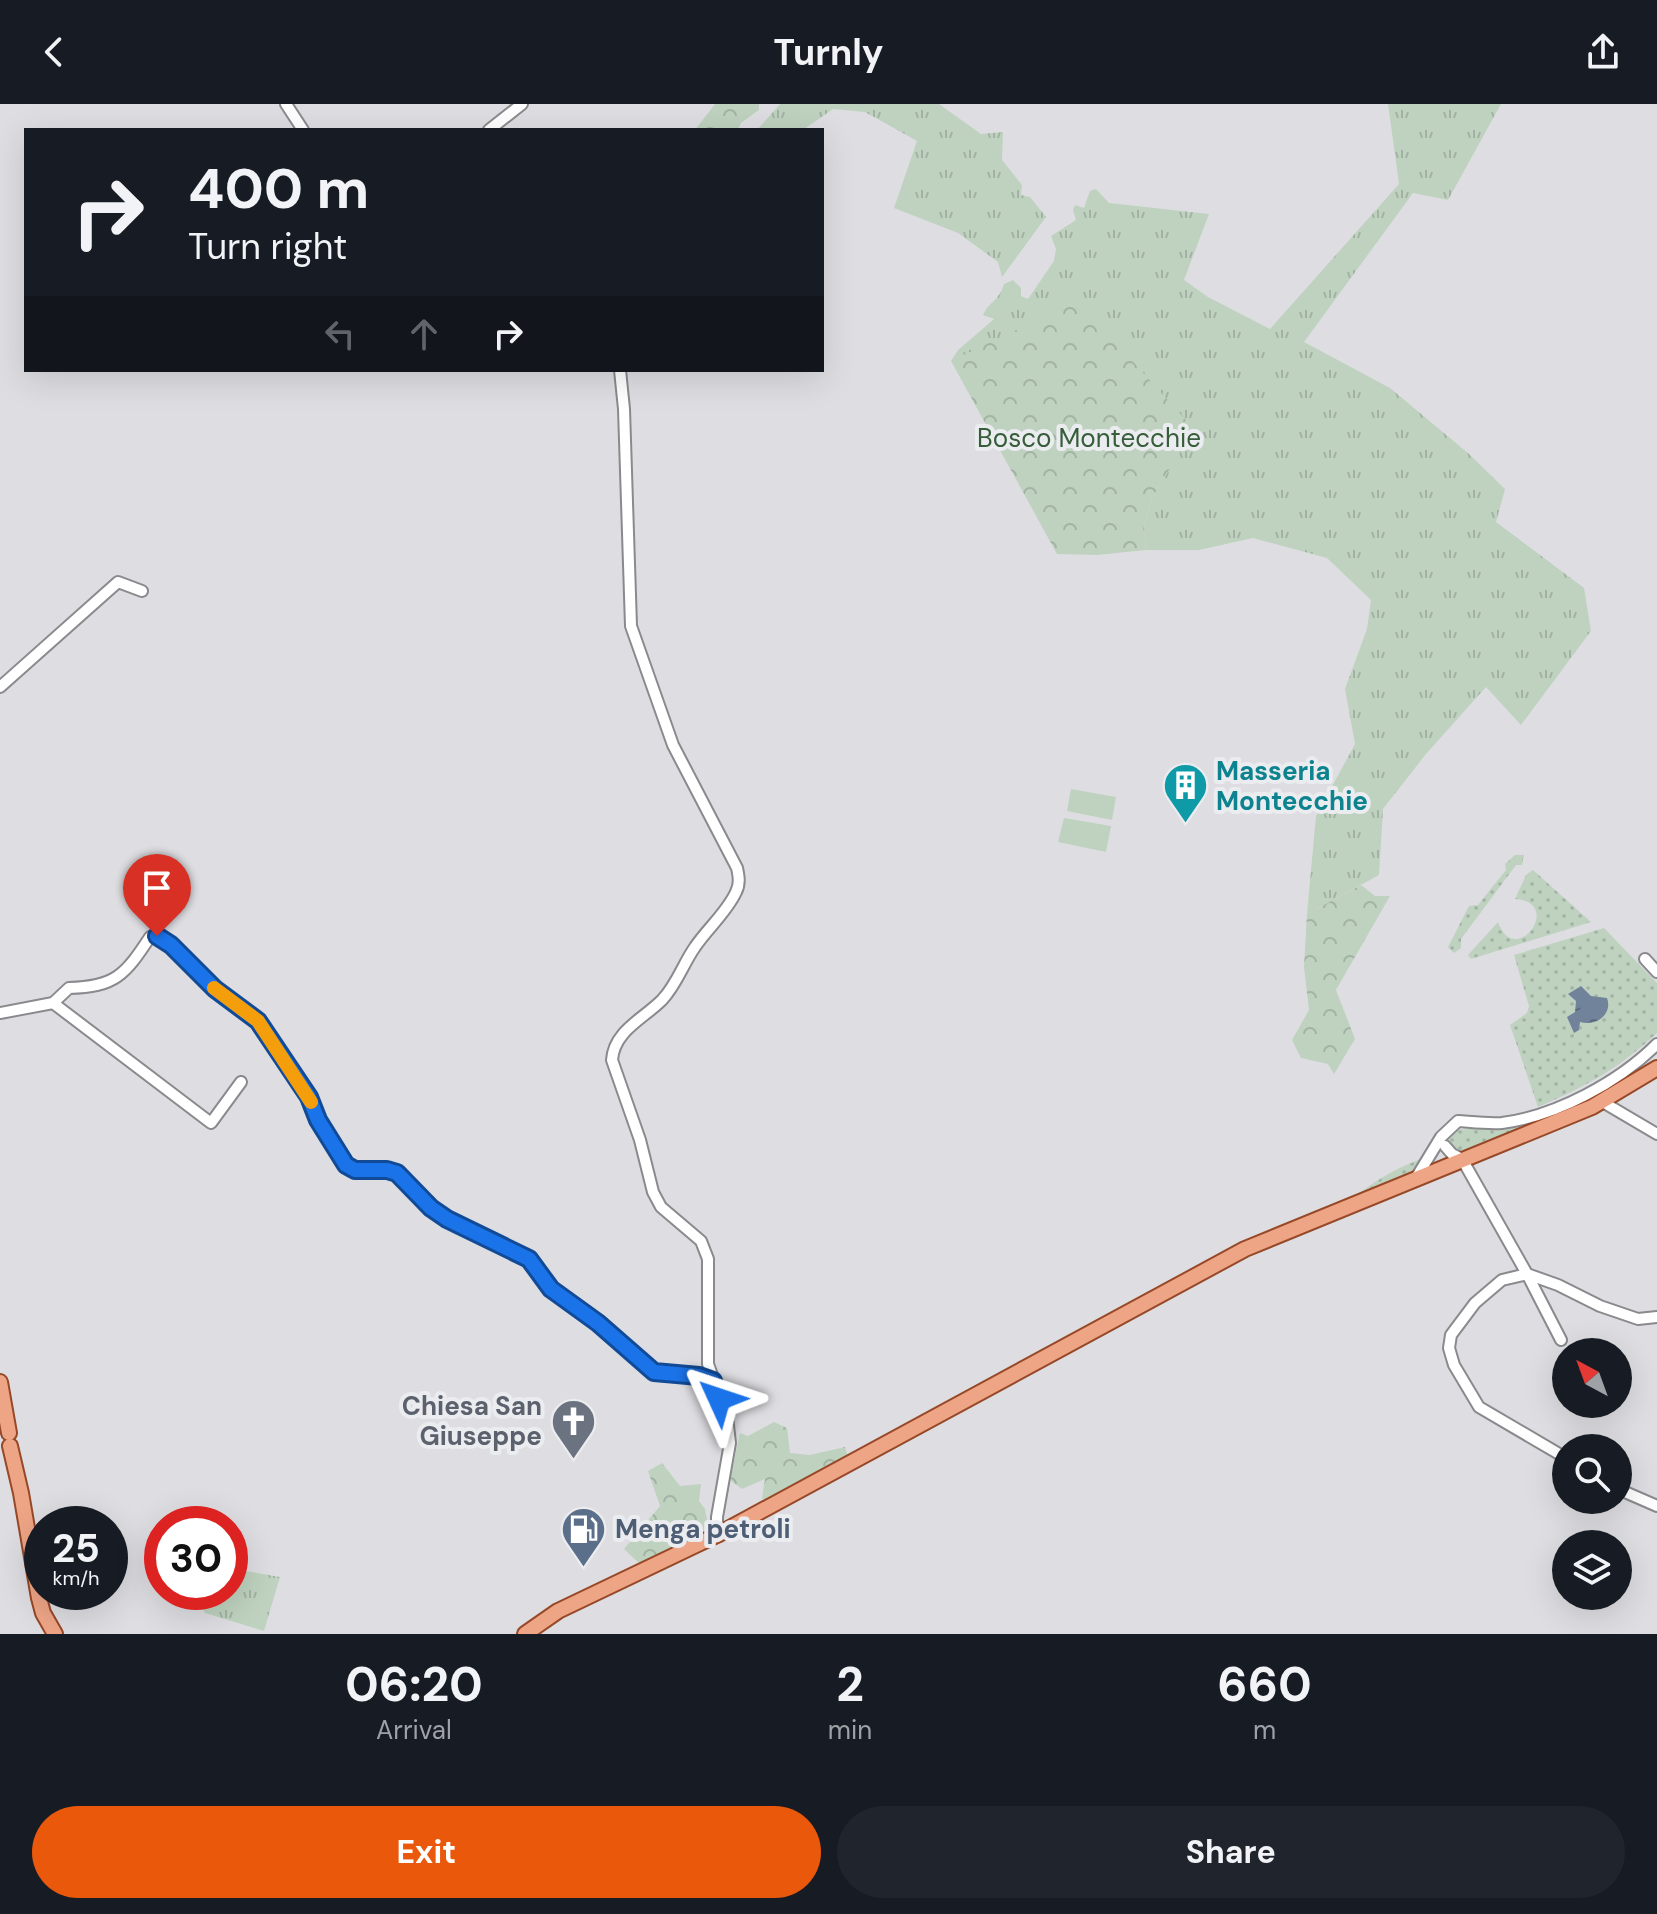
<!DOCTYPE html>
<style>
:root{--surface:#171b24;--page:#20242c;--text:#f1f3f6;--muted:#9ea1a6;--accent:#ea580c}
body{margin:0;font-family:"DM Sans",sans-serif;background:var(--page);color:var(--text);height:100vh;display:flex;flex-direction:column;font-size:30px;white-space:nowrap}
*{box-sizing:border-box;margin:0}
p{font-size:26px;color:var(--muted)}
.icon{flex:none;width:44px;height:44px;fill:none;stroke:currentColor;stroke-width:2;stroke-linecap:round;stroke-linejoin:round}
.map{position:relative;height:1530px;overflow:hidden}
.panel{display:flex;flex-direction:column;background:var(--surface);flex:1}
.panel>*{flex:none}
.top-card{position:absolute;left:24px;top:24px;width:800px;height:244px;border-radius:0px;box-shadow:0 8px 32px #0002;background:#171b24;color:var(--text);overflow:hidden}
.needle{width:52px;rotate:319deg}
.fabs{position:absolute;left:1552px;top:1234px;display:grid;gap:16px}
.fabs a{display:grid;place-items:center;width:80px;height:80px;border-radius:50%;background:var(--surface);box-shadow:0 8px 32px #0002;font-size:40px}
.speed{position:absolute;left:24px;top:1402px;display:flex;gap:16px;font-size:40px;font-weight:700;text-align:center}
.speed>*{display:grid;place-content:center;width:104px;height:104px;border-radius:50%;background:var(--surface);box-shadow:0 8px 32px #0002;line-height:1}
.speed small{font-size:20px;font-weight:400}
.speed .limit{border:12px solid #d22;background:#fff;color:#111}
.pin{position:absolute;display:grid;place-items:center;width:68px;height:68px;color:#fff;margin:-82px -34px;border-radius:50% 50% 50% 0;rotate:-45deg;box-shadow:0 0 8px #0007}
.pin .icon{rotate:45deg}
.me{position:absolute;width:88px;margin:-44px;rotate:312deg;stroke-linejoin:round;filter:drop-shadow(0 0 6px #0008)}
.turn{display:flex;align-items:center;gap:28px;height:168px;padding:0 32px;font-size:36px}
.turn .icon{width:104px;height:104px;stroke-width:2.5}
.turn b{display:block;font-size:56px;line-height:68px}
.lanes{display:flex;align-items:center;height:76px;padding:0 32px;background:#0003;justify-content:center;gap:40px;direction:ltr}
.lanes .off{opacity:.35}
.eta{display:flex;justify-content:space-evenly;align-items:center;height:136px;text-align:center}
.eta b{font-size:48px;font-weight:700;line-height:56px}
.action{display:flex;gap:16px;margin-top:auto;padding:16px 32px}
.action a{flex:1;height:92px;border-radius:48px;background:var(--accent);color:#fff;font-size:32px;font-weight:700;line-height:92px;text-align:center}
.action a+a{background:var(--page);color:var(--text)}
header{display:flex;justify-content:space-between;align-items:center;height:104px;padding:0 32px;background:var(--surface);font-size:36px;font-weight:700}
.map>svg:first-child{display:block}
.grass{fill:url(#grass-tufts)}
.forest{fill:url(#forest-crowns)}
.park{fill:url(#park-dots)}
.pitch{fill:#bed2bf}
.water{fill:url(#water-ripples)}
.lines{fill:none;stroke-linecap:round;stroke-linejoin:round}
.minor-casing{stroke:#8a8a8e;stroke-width:14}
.major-casing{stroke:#974827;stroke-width:18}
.minor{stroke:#fff;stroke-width:10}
.major{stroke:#eea586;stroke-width:14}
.route-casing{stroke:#114b97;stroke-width:20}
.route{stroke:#1a73e8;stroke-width:14}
.slow{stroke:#f59e0b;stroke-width:14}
.labels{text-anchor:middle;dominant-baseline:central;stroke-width:8;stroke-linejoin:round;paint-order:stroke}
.park-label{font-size:26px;fill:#375d3a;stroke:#ebecef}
.culture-label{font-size:26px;font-weight:bold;fill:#0d838f;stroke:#ebecef;text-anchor:start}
.worship-label{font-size:26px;font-weight:bold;fill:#5b616d;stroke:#ebecef;text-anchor:end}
.service-label{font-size:26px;font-weight:bold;fill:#4e5e75;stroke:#ebecef;text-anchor:start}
</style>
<header><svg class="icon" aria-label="back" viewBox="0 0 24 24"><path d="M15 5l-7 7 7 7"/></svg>Turnly<svg class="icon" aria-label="share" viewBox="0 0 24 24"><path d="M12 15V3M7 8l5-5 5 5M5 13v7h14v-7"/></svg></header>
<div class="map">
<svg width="1657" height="1530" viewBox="0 0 1657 1530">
<defs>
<pattern id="grass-tufts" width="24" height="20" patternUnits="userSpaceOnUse" patternTransform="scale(2)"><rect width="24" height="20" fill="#bed2bf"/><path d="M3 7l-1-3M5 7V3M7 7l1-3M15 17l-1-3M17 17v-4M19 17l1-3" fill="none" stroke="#a2b3a3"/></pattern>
<pattern id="forest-crowns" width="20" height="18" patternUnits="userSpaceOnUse" patternTransform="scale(2)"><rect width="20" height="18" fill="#bed2bf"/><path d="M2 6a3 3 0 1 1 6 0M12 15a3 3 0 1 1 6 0" fill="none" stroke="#a2b3a3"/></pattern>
<pattern id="park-dots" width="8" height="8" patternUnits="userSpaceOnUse" patternTransform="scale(2)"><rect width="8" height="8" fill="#bed2bf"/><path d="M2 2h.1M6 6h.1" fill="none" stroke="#a2b3a3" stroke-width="1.8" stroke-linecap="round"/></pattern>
<pattern id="water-ripples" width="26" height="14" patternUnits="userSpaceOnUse" patternTransform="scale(2)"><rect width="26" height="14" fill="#71839b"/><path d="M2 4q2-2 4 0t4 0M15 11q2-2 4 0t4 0" fill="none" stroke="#5b6a7d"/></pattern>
</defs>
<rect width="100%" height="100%" fill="#dedee2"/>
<g class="grass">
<path d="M 780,0 L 939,0 L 981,30 L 1003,28 L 1002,56 L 1022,81 L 1021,91 L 1030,93 L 1046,113 L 1002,173 L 998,158 L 958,129 L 894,104 L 917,37 L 865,8 L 833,5 L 803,26 L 757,26 Z"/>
<path d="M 1388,0 L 1501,0 L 1448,96 L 1413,89 L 1304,238 L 1390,284 L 1469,350 L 1505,385 L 1496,418 L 1584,484 L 1591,527 L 1521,621 L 1486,583 L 1426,650 L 1383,705 L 1379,771 L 1307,810 L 1316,712 L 1355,640 L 1345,585 L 1367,525 L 1371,496 L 1327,454 L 1253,434 L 1199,446 L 1146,446 L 1144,422 L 1152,394 L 1193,325 L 951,257 L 958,246 L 994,215 L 983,211 C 990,196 998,199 1004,180 L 1013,176 L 1021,184 L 1021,192 L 1028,195 L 1054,157 L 1056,145 L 1051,132 L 1076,116 L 1073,106 L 1075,101 L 1084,104 L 1090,87 L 1096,85 L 1109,99 L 1209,110 L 1184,176 L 1208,193 L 1270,225 L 1399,80 Z"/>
<path d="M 240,1466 L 280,1473 L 264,1527 L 205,1509 L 197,1493 L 202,1488 L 230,1488 L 230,1467 L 235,1469 Z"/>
</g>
<g class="forest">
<path d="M 715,0 L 759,0 L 759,6 L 741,19 L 738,26 L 695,26 Z"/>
<path d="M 1078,197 L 1194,325 L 1152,394 L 1144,422 L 1146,446 L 1097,451 L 1057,450 L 951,257 Z"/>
<path d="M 1361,781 L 1375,792 L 1390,792 L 1336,886 L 1355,935 L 1334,970 L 1328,960 L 1301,954 L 1292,936 L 1309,906 L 1304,863 L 1307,810 Z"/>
<path d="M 774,1318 L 787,1324 L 790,1349 L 810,1351 L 845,1343 L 848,1353 L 766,1399 L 762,1394 L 765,1375 L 742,1385 L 730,1376 L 740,1329 L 748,1332 Z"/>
<path d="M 662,1359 L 680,1382 L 701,1380 L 699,1397 L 705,1405 L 709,1426 L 706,1431 L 641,1461 L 624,1445 L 660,1402 L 648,1367 Z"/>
</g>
<g class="park">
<path d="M 1515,751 L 1524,751 L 1522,761 L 1516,761 L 1461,835 L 1461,844 L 1454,849 L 1448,843 L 1469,802 L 1478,801 L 1506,766 L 1505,760 Z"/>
<path d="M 1533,766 L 1591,818 L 1471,855 L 1468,851 L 1498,818 C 1515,866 1565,798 1515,795 L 1526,771 Z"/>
<path d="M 1604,824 L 1657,879 L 1657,929 C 1618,965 1587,982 1538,1003 L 1510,921 L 1527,909 L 1529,902 L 1514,851 Z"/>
<path d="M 1525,1021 L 1462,1048 L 1455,1046 L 1447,1036 L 1453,1026 Z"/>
<path d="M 1429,1052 L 1418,1067 L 1356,1092 C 1379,1073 1401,1062 1429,1052 Z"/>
</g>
<g class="pitch">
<path d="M 1071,685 L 1116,693 L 1112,716 L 1067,707 Z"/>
<path d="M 1064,714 L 1111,722 L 1106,748 L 1058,738 Z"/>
</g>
<path class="water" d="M 1581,882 L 1591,892 L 1607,894 C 1613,910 1596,923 1580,918 L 1579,926 L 1574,929 L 1567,913 L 1575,908 L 1576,897 L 1568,890 Z"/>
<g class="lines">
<defs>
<g id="minor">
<path d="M 286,0 L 303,26"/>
<path d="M 489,26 L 522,0"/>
<path d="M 620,266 L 624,305 L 631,522 L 673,641 L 737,764 C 739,773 740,780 736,788 C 727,808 707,825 695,843 C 683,860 677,880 662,896 C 643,915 614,927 612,956 L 640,1036 L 653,1088 L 661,1103 L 701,1137 L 708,1155 L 708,1260 L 727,1313 L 730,1339 L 717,1413 L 717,1431"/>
<path d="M 0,583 L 118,478 L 142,487"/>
<path d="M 1645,855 L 1657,868"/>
<path d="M 53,899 L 211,1019 L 241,978"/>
<path d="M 0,909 L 53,899 L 69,884 C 115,883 125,871 150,833 L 157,832 L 171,841 L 215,885 L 258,917 L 309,993 L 318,1016 L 346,1061 L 355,1066 L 387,1066 L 397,1069 L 431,1104 L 459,1122 L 529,1155 L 551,1185 L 598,1219 L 654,1268 L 699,1272 L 713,1277"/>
<path d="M 1601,997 L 1657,1030"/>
<path d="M 1445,1042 L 1452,1050 L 1462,1055 L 1527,1170 L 1558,1181 L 1600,1202 L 1638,1215 L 1657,1213"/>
<path d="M 1416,1074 L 1441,1033 L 1458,1017 C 1472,1018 1488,1020 1502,1019 C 1556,1012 1619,978 1657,940"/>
<path d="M 1561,1236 L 1527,1170 L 1502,1176 L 1475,1199 L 1451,1231 L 1449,1244 L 1454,1261 L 1479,1303 L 1566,1354"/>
<path d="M 1618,1385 L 1657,1402"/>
</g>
<g id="major">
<path d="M 0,1278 L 9,1329"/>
<path d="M 10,1342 L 21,1389 L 39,1494 L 43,1509 L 55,1530"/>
<path d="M 525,1530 L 558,1507 L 717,1431 L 1245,1145 L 1592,1003 L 1657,964"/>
</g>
</defs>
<use href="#minor" class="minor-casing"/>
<use href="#major" class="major-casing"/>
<use href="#minor" class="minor"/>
<use href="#major" class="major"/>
</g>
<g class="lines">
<defs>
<path id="route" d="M 157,832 L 171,841 L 215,885 L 258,917 L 309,993 L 318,1016 L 346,1061 L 355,1066 L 387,1066 L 397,1069 L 431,1104 L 447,1115 L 529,1155 L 551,1185 L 598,1219 L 654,1268 L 699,1272 L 713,1277 L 719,1295"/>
</defs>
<use href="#route" class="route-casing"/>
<use href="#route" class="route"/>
<path class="slow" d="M 214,884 L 258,917 L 311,998"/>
</g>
<defs>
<symbol id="building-pin" viewBox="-11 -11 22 30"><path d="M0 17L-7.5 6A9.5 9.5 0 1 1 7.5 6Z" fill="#0f9aa8" stroke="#ebecef"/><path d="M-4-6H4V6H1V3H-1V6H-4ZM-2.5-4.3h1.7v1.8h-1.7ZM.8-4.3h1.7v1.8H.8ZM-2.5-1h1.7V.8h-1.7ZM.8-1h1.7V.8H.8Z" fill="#fff"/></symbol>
<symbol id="church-pin" viewBox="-11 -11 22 30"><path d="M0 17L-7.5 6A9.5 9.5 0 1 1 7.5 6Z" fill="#6b7280" stroke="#ebecef"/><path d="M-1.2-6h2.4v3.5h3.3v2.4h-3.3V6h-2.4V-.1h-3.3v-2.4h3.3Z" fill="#fff"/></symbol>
<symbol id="fuel-pin" viewBox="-11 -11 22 30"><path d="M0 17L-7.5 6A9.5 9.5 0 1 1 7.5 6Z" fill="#5c6f8a" stroke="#ebecef"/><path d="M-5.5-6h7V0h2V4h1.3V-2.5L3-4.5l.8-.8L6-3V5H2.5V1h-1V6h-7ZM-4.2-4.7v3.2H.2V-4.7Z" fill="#fff"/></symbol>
</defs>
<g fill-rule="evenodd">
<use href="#building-pin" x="1160" y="656" width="51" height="69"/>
<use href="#church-pin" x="548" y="1292" width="51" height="69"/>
<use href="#fuel-pin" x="558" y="1400" width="51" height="69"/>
</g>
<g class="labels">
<g class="park-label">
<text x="1089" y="334">Bosco Montecchie</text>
</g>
<g class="culture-label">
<text x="1216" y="667">Masseria<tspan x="1216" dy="30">Montecchie</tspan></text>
</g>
<g class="worship-label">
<text x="542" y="1302">Chiesa San<tspan x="542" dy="30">Giuseppe</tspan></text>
</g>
<g class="service-label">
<text x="615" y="1425">Menga petroli</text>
</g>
</g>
</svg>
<div class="fabs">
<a><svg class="needle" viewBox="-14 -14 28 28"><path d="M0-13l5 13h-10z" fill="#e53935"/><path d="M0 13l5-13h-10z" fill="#9ea1a6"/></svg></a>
<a><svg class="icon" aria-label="search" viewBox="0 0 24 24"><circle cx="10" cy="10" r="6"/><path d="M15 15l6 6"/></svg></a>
<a><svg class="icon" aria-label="layers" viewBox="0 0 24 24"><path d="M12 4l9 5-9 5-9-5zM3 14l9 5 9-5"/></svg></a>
</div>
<div class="speed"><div>25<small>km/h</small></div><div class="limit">30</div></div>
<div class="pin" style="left:157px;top:832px;background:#d93025"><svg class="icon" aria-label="arrive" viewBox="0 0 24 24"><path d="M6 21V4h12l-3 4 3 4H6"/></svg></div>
<svg class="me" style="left:719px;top:1295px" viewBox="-20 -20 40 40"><path d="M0-17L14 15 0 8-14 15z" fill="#1a73e8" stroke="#fff" stroke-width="4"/></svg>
<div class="top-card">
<div class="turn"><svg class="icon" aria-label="right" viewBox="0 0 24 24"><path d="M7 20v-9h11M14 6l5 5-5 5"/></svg><div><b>400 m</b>Turn right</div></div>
<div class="lanes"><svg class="icon off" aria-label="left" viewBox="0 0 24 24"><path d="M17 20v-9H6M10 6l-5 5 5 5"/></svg><svg class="icon off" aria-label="ahead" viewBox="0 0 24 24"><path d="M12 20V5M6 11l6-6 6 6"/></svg><svg class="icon" aria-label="right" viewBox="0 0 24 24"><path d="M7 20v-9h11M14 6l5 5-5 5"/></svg></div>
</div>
</div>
<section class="panel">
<div class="eta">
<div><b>06:20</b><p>Arrival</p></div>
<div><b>2</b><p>min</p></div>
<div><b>660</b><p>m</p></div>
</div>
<div class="action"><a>Exit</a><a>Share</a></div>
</section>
